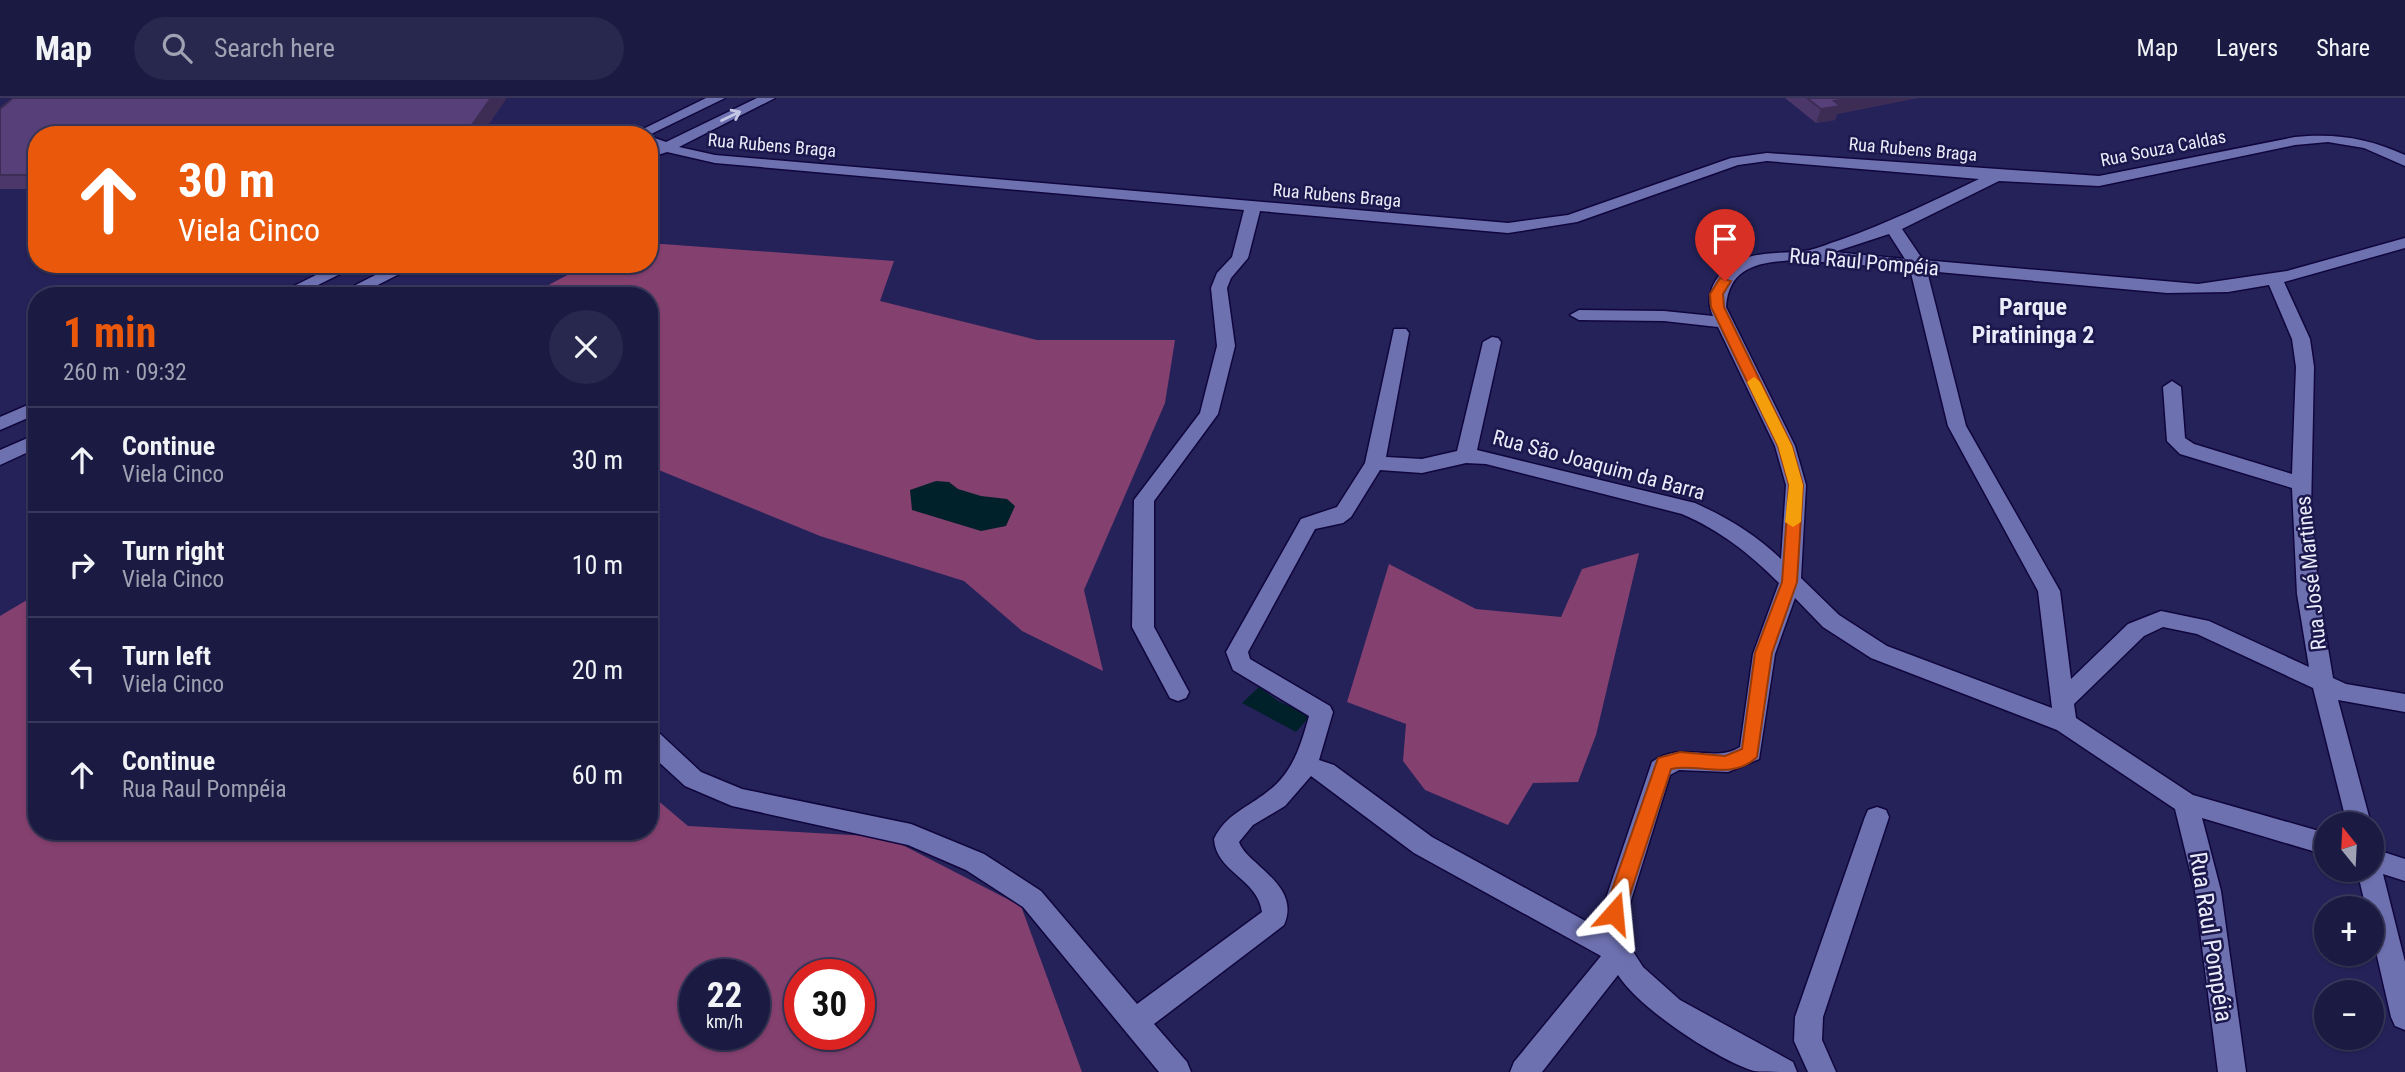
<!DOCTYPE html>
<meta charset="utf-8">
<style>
:root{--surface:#1b1a43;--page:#28274e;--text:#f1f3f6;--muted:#a0a1b2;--line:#39385c;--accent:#ea580c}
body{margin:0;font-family:"Roboto Condensed",sans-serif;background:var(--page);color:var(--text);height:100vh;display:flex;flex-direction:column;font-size:26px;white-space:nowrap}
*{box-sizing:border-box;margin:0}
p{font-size:23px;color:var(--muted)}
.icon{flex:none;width:38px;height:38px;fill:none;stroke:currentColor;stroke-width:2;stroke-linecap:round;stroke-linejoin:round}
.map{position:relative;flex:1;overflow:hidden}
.details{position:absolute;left:28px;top:189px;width:630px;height:553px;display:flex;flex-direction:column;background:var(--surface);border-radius:28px;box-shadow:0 2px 5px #0004,0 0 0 2px var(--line)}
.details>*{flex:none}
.top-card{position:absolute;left:28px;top:28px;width:630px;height:147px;border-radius:28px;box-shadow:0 2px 5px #0004,0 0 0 2px var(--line);background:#ea580c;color:#fff;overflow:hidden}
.needle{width:46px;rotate:342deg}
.tools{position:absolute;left:2314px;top:714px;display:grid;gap:14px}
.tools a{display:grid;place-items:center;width:70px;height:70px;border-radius:50%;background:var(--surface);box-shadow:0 2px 5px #0004,0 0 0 2px var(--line);font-size:35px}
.speed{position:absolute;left:679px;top:861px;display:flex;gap:14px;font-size:35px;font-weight:700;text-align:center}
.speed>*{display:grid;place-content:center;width:91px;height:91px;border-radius:50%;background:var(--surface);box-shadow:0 2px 5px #0004,0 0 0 2px var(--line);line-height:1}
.speed small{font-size:18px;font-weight:400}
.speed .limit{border:10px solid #d22;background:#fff;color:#111}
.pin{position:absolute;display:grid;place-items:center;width:60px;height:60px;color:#fff;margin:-72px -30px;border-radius:50% 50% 50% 0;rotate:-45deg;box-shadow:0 0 7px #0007}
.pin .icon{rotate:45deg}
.me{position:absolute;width:77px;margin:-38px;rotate:18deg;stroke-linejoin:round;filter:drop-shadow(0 0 5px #0008)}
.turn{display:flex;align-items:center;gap:24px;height:147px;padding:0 35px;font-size:32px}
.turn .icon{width:91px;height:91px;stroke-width:2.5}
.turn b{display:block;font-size:49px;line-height:60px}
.round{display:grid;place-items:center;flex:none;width:74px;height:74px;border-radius:37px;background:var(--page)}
.summary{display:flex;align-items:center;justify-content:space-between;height:119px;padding:0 35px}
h1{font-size:42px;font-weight:700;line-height:52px;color:var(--accent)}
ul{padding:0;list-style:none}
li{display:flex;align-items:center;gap:21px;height:105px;padding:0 35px;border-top:2px solid var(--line)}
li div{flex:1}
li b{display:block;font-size:26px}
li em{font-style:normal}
header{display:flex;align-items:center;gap:42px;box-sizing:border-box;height:98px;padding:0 35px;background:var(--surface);border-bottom:2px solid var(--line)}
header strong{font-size:33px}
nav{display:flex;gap:38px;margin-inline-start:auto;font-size:24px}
.search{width:490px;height:63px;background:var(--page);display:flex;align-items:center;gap:18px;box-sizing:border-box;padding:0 24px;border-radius:38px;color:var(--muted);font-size:26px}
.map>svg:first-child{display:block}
.forest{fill:#84406f;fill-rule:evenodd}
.water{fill:#00202a}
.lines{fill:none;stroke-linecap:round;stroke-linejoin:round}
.minor-casing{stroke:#10063c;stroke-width:3}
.minor{fill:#6e71b0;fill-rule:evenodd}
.wall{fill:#4b3769}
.shaded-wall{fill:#3d2d55}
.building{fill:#57407a;stroke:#3d2d55;stroke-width:2}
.oneway{stroke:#c5c7e4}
.route{fill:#ea580c;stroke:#983908;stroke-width:2}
.slow{fill:#f59e0b}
.labels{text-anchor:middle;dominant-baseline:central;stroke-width:5;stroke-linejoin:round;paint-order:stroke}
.far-street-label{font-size:18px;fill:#eaecfa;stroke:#1c174d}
.street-label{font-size:21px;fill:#eaecfa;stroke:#1c174d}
.quarter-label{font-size:24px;font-weight:bold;fill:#eaecfa;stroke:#1c174d}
.near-street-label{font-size:24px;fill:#eaecfa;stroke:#1c174d}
</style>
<header>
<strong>Map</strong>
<div class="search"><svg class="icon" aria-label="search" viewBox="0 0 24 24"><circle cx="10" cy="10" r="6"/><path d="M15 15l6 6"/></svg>Search here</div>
<nav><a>Map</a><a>Layers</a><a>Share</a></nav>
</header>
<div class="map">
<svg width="2405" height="974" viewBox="0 0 2405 974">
<rect width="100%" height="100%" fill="#242259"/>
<g class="forest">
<path d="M 649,145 L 894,163 L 880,203 L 1037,242 L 1175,242 L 1165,305 L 1084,492 L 1103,573 L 1022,533 L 964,483 L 820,438 L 649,368 L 649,198 L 528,198 L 588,166 L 649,166 Z"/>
<path d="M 1639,455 L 1596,637 L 1578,684 L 1533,685 L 1508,727 L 1425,692 L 1403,663 L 1406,626 L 1347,604 L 1389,466 L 1476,511 L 1561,519 L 1582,471 Z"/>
<path d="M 37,496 L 37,733 L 649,733 L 649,695 L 688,728 L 887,739 L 1021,808 L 1082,974 L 0,974 L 0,518 ZM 695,877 L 754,877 L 754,936 L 695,936 ZM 800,877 L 859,877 L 859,936 L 800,936 Z"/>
</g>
<g class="water">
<path d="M 936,383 L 949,384 L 958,391 L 981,398 L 1007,401 L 1015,408 L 1006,428 L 981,433 L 912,412 L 910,392 Z"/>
<path d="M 1259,589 L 1278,603 L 1311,617 L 1296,634 L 1242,605 Z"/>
</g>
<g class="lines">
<defs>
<g id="minor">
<path d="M 706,0 L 725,0 L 649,37 L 631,37 Z"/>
<path d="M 757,0 L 775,0 L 679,49 L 715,57 L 1508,125 L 1568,117 L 1731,60 L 1767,55 L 2099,78 L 2295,39 C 2336,35 2368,40 2405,57 L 2405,68 L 2364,50 L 2328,44 L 2295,47 L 2099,88 L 1999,83 L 1902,131 L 1923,162 L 2198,186 L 2287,173 L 2405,140 L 2405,150 L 2284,184 L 2310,241 L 2314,269 L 2311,413 L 2319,496 L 2333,580 L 2346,586 L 2405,596 L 2405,614 L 2338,602 L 2371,726 L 2347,726 L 2313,590 L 2197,536 L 2163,529 L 2144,538 L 2074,606 L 2076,620 L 2193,697 L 2326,735 L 2326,757 L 2202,720 L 2221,793 L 2246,974 L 2218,974 L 2195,793 L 2175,711 L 2057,632 L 1871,560 L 1823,529 L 1795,500 L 1775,556 L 1759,661 L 1728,674 L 1679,672 L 1670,677 L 1627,815 L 1632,852 L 1643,869 L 1680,902 L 1793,964 L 1797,974 C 1784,974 1766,974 1754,973 C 1716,961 1640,911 1618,877 L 1542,974 L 1510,974 L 1514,964 L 1601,858 L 1414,755 L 1311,678 L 1285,708 L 1253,727 L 1239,744 C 1246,766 1302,787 1284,827 L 1154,926 L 1187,964 L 1191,974 L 1159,974 L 1023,809 L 966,772 L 908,747 L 732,708 L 685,688 L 649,655 L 649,631 L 657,633 L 701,674 L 742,691 L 911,726 L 984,756 L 1041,793 L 1137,906 L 1262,814 C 1258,781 1216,774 1214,741 C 1226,716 1247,710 1267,694 C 1293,675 1301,647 1309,618 L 1233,572 L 1226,554 L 1301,421 L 1337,409 L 1365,365 L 1394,231 L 1406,231 L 1409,235 L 1386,359 L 1422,361 L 1457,353 L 1483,244 L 1492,239 L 1498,240 L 1501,244 L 1477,352 L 1695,405 C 1728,420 1755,436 1781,461 L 1786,387 L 1775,348 L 1718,229 L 1664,223 L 1579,222 L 1570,217 L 1579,212 L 1664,213 L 1713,218 C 1704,199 1714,178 1731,167 C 1756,151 1783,157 1810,152 C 1819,150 1830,145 1840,142 C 1888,125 1933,103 1979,81 L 1767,63 L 1738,67 L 1577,124 L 1508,135 L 1260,113 L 1248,160 L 1231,180 L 1227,190 L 1235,248 L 1218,316 L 1154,403 L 1154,529 L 1189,594 L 1186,600 L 1178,603 L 1170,600 L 1132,529 L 1134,402 L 1200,315 L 1217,248 L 1211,190 L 1217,175 L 1232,159 L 1244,112 L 715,65 L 667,54 L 658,57 L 651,53 L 654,49 L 649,47 L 649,38 L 666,44 ZM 1889,136 L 1905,161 L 1834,154 ZM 1797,162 L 1910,171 L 1948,328 L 2038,493 L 2052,610 L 1887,548 L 1839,517 L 1801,480 L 1806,387 L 1795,348 L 1726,209 C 1729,167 1761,164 1797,162 ZM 1927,173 L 2167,195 L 2228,194 L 2269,187 L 2292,241 L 2296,269 L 2292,376 L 2194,346 L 2185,340 L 2181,289 L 2172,283 L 2163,289 L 2167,343 L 2180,356 L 2292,390 L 2297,496 L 2309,569 L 2209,523 L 2161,513 L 2128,526 L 2071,581 L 2060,493 L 1966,328 ZM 1466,365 L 1486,366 L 1682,416 C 1721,433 1749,455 1779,485 L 1753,556 L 1740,649 C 1713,666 1682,642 1652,664 L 1601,815 L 1602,832 L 1432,739 L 1334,667 L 1319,662 L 1333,614 L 1330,608 L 1250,561 L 1248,554 L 1315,431 L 1343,425 L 1351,419 L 1380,372 L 1422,375 Z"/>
<path d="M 338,166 L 360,166 L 296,198 L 274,198 Z"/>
<path d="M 397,166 L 419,166 L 356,198 L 334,198 Z"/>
<path d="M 37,303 L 37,316 L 0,332 L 0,319 Z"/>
<path d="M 37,336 L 37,350 L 0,367 L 0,352 Z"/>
<path d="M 1877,709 L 1886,712 L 1889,719 L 1823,919 L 1822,942 L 1836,974 L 1808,974 L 1794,943 L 1795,919 L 1865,719 L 1868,712 Z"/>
<path d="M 2371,750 L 2405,761 L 2405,783 L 2383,776 L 2405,864 L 2405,932 L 2395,928 L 2391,919 L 2371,832 L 2371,810 L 2366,810 L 2357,772 L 2371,772 Z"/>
</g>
</defs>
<use href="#minor" class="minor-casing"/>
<use href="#minor" class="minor"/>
</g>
<g class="wall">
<path d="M 13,0 L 506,0 L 506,1 L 481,37 L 37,37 L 37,91 L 0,91 L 0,11 Z"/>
<path d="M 1785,0 L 1917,0 L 1837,16 L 1835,22 L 1816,25 Z"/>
</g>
<g class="shaded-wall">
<path d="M 491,0 L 506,0 L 506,1 L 481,37 L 472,37 L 469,31 Z"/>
<path d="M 1852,0 L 1917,0 L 1837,16 L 1835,22 L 1816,25 L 1821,11 L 1834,3 Z"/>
<path d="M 342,31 L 345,37 L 338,37 Z"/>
</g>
<g class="building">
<path d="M 13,0 L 491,0 L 469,31 L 342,31 L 338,37 L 37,37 L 37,77 L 0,77 L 0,11 Z"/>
<path d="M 1807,0 L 1852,0 L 1834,3 L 1840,8 L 1821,11 Z"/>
</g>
<defs><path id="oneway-shaft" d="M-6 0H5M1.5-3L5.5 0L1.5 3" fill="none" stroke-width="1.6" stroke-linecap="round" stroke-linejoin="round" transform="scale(1.75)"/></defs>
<use class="oneway" href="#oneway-shaft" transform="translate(731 18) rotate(-26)"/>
<path class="route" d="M 1720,180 L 1731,183 L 1723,196 L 1724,209 L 1792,348 L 1803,387 L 1797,484 L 1772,555 L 1757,659 C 1732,683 1700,665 1671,671 L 1624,815 L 1621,821 L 1614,824 L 1607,821 L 1604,815 L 1658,660 L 1680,654 L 1725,658 L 1742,651 L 1755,555 L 1782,484 L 1789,387 L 1778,348 L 1711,209 L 1710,196 Z"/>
<path class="slow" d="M 1754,279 L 1760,284 L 1792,348 L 1803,387 L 1801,424 L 1793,429 L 1785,424 L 1789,387 L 1778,348 L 1747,284 Z"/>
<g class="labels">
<g class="far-street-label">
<text transform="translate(772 47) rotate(5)">Rua Rubens Braga</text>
<text transform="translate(2163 50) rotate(-11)">Rua Souza Caldas</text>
<text transform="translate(1913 51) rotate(5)">Rua Rubens Braga</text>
<text transform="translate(1337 97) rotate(5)">Rua Rubens Braga</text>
</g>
<g class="street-label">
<text transform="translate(1864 164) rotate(5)">Rua Raul Pompéia</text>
<text transform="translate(1599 367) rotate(15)">Rua São Joaquim da Barra</text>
<text transform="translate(2311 475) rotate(-96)">Rua José Martines</text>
</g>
<g class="quarter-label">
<text x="2033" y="209">Parque<tspan x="2033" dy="28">Piratininga 2</tspan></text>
</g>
<g class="near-street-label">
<text transform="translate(2211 839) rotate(81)">Rua Raul Pompéia</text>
</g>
</g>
</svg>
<div class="tools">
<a><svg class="needle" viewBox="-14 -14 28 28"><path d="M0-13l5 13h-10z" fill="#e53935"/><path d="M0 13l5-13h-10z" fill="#a0a1b2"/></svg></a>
<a>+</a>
<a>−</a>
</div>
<div class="speed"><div>22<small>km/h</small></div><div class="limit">30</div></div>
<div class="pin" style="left:1725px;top:183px;background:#d93025"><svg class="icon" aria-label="arrive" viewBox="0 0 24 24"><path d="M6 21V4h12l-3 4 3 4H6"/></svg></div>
<svg class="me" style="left:1614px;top:815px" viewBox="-20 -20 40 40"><path d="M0-17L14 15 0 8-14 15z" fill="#ea580c" stroke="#fff" stroke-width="4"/></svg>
<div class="top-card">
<div class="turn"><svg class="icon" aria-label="ahead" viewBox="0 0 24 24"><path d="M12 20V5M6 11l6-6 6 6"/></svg><div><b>30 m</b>Viela Cinco</div></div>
</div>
<section class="details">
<div class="summary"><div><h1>1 min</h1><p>260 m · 09:32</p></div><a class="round"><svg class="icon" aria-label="close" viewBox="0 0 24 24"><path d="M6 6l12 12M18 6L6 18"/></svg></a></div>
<ul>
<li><svg class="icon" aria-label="ahead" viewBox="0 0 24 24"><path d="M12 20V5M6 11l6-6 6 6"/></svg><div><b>Continue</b><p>Viela Cinco</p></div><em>30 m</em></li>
<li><svg class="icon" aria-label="right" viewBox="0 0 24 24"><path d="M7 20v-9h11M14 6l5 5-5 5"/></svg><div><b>Turn right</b><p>Viela Cinco</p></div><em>10 m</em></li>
<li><svg class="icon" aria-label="left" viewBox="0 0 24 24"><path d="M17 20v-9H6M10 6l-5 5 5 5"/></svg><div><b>Turn left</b><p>Viela Cinco</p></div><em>20 m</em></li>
<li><svg class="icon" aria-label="ahead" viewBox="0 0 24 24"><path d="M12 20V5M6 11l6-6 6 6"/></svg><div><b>Continue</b><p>Rua Raul Pompéia</p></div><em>60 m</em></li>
</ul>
</section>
</div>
